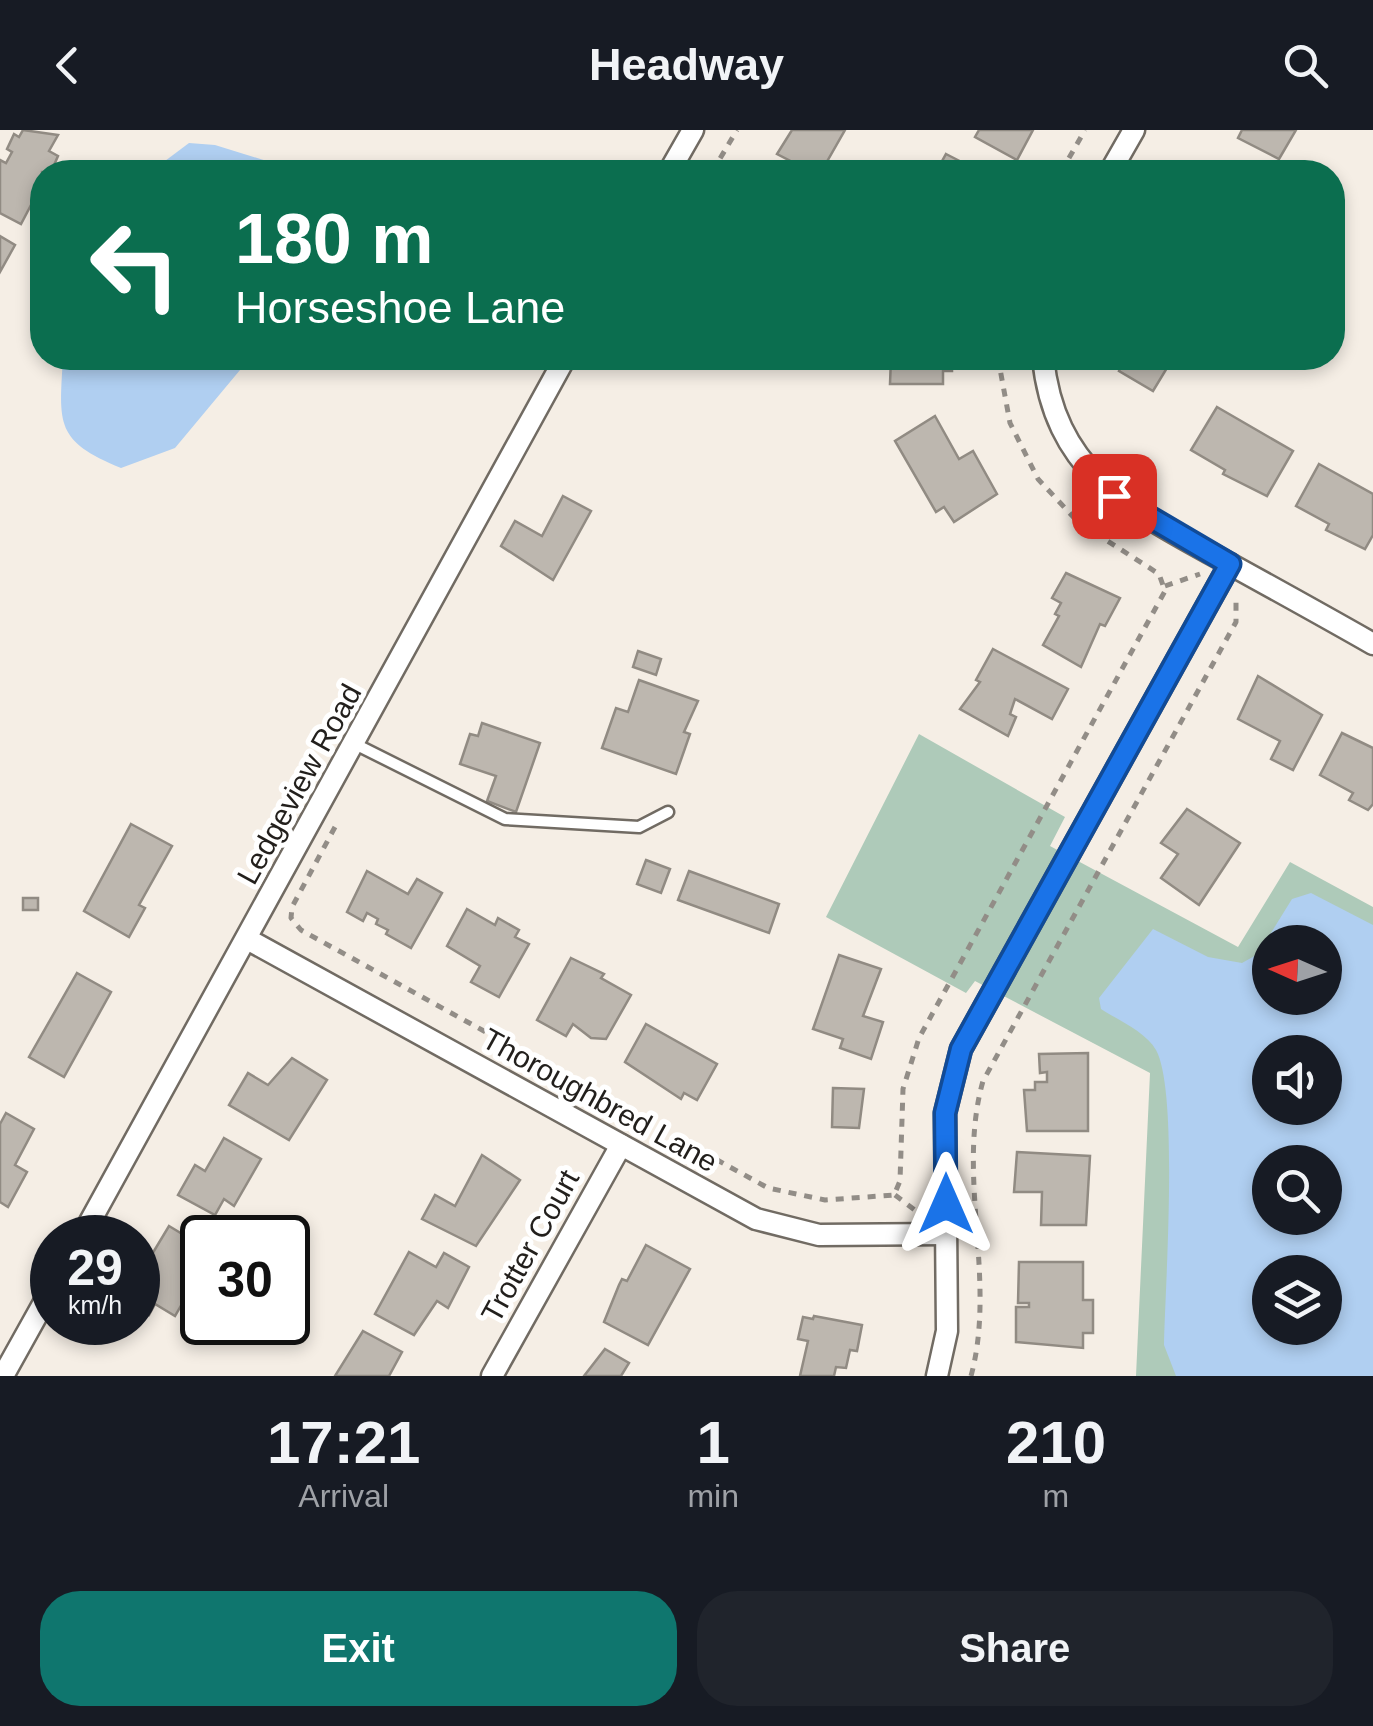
<!DOCTYPE html>
<style>
:root{--surface:#171b24;--page:#20242c;--text:#f1f3f6;--muted:#9ea1a6;--accent:#0f766e}
body{margin:0;font-family:Helvetica,sans-serif;background:var(--page);color:var(--text);height:100vh;display:flex;flex-direction:column;font-size:38px;white-space:nowrap}
*{box-sizing:border-box;margin:0}
p{font-size:32px;color:var(--muted)}
.icon{flex:none;width:55px;height:55px;fill:none;stroke:currentColor;stroke-width:2;stroke-linecap:round;stroke-linejoin:round}
.map{position:relative;height:1246px;overflow:hidden}
.drawer{display:flex;flex-direction:column;background:var(--surface);flex:1}
.drawer>*{flex:none}
.banner{position:absolute;left:30px;top:30px;width:1315px;height:210px;border-radius:40px;box-shadow:0 5px 15px #0003;background:#0b6e4f;color:#fff;overflow:hidden}
.needle{width:65px;rotate:273deg}
.buttons{position:absolute;left:1252px;top:795px;display:grid;gap:20px}
.buttons a{display:grid;place-items:center;width:90px;height:90px;border-radius:50%;background:var(--surface);box-shadow:0 5px 15px #0003;font-size:50px}
.speed{position:absolute;left:30px;top:1085px;display:flex;gap:20px;font-size:50px;font-weight:700;text-align:center}
.speed>*{display:grid;place-content:center;width:130px;height:130px;border-radius:50%;background:var(--surface);box-shadow:0 5px 15px #0003;line-height:1}
.speed small{font-size:25px;font-weight:400}
.speed .limit{border:5px solid #111;border-radius:15px;background:#fff;color:#111}
.pin{position:absolute;display:grid;place-items:center;width:85px;height:85px;color:#fff;margin:-42px;border-radius:20px;box-shadow:0 5px 15px #0006}
.me{position:absolute;width:110px;margin:-55px;rotate:0deg;stroke-linejoin:round;filter:drop-shadow(0 0 8px #0008)}
.turn{display:flex;align-items:center;gap:35px;height:210px;padding:0 40px;font-size:45px}
.turn .icon{width:130px;height:130px;stroke-width:2.5}
.turn b{display:block;font-size:70px;line-height:85px}
.eta{display:flex;justify-content:space-evenly;align-items:center;height:170px;text-align:center}
.eta b{font-size:60px;font-weight:700;line-height:70px}
.button{display:flex;gap:20px;margin-top:auto;padding:20px 40px}
.button a{flex:1;height:115px;border-radius:40px;background:var(--accent);color:#fff;font-size:40px;font-weight:700;line-height:115px;text-align:center}
.button a+a{background:var(--page);color:var(--text)}
header{display:flex;justify-content:space-between;align-items:center;height:130px;padding:0 40px;background:var(--surface);font-size:45px;font-weight:700}
.map>svg:first-child{display:block}
.green{fill:#aecab9;fill-rule:evenodd}
.water{fill:#b0cff1;fill-rule:evenodd}
.building{fill:#bdb7af;stroke:#918b83;stroke-width:2.5}
.lines{fill:none;stroke-linecap:round;stroke-linejoin:round}
.lane-casing{stroke:#716b63;stroke-width:15}
.street-casing{stroke:#716b63;stroke-width:25}
.path{stroke:#928d87;stroke-width:5;stroke-dasharray:8 8;stroke-linecap:butt}
.lane{stroke:#fff;stroke-width:10}
.street{stroke:#fff;stroke-width:20}
.route-casing{stroke:#114b97;stroke-width:25}
.route{stroke:#1a73e8;stroke-width:18}
.labels{text-anchor:middle;dominant-baseline:central;stroke-width:10;stroke-linejoin:round;paint-order:stroke}
.street-label{font-size:30px;fill:#221f1c;stroke:#fff}
</style>
<header><svg class="icon" aria-label="back" viewBox="0 0 24 24"><path d="M15 5l-7 7 7 7"/></svg>Headway<svg class="icon" aria-label="search" viewBox="0 0 24 24"><circle cx="10" cy="10" r="6"/><path d="M15 15l6 6"/></svg></header>
<div class="map">
<svg width="1373" height="1246" viewBox="0 0 1373 1246">
<rect width="100%" height="100%" fill="#f5eee5"/>
<path class="green" d="M 919,604 L 1065,687 L 1050,716 L 1238,817 L 1290,732 L 1373,777 L 1373,1246 L 1136,1246 L 1150,943 L 975,851 L 966,863 L 826,787 ZM 1270,812 L 1325,812 L 1325,868 L 1270,868 ZM 1270,922 L 1325,922 L 1325,978 L 1270,978 ZM 1270,1032 L 1325,1032 L 1325,1088 L 1270,1088 ZM 1270,1142 L 1325,1142 L 1325,1198 L 1270,1198 Z"/>
<g class="water">
<path d="M 189,13 L 215,15 L 302,42 L 159,42 L 165,31 Z"/>
<path d="M 63,228 L 250,228 L 175,318 L 121,338 C 55,311 59,294 63,228 Z"/>
<path d="M 1311,763 L 1373,795 L 1373,1246 L 1176,1246 L 1164,1215 C 1165,1158 1179,962 1156,920 C 1146,902 1118,890 1101,879 L 1099,868 L 1153,799 L 1208,827 L 1242,833 L 1258,824 L 1292,769 ZM 1270,812 L 1325,812 L 1325,868 L 1270,868 ZM 1270,922 L 1325,922 L 1325,978 L 1270,978 ZM 1270,1032 L 1325,1032 L 1325,1088 L 1270,1088 ZM 1270,1142 L 1325,1142 L 1325,1198 L 1270,1198 Z"/>
</g>
<g class="building">
<path d="M 23,0 L 58,5 L 49,21 L 58,26 L 51,42 L 42,42 L 42,54 L 21,94 L 0,83 L 0,30 L 6,33 L 12,22 L 7,19 L 14,4 L 19,7 Z"/>
<path d="M 792,0 L 845,0 L 821,42 L 812,42 L 777,24 Z"/>
<path d="M 979,0 L 1033,0 L 1017,30 L 975,7 Z"/>
<path d="M 1242,0 L 1296,0 L 1279,29 L 1238,8 Z"/>
<path d="M 946,24 L 981,42 L 936,42 Z"/>
<path d="M 1208,33 L 1226,42 L 1203,42 Z"/>
<path d="M 0,106 L 15,115 L 0,142 Z"/>
<path d="M 891,228 L 952,228 L 952,241 L 943,241 L 943,254 L 890,254 Z"/>
<path d="M 1126,228 L 1173,228 L 1153,261 L 1119,241 Z"/>
<path d="M 1217,277 L 1293,321 L 1267,366 L 1223,344 L 1225,340 L 1191,320 Z"/>
<path d="M 935,286 L 959,329 L 973,321 L 997,364 L 954,392 L 944,377 L 936,382 L 895,311 Z"/>
<path d="M 1319,334 L 1373,364 L 1373,405 L 1365,419 L 1326,400 L 1329,394 L 1296,376 Z"/>
<path d="M 563,366 L 591,381 L 553,450 L 501,416 L 515,391 L 542,406 Z"/>
<path d="M 1066,443 L 1120,468 L 1105,496 L 1100,494 L 1081,537 L 1043,515 L 1059,486 L 1055,484 L 1061,473 L 1052,468 Z"/>
<path d="M 993,519 L 1068,559 L 1052,589 L 1015,569 L 1010,584 L 1016,587 L 1008,606 L 960,579 L 980,552 L 976,550 Z"/>
<path d="M 638,521 L 661,529 L 656,545 L 633,537 Z"/>
<path d="M 1258,546 L 1322,585 L 1293,640 L 1271,629 L 1280,611 L 1238,589 Z"/>
<path d="M 639,550 L 698,571 L 684,602 L 690,604 L 676,644 L 602,618 L 616,578 L 628,582 Z"/>
<path d="M 482,593 L 540,613 L 516,682 L 487,671 L 496,646 L 460,634 L 470,604 L 478,606 Z"/>
<path d="M 1342,603 L 1373,618 L 1373,674 L 1368,680 L 1349,670 L 1353,663 L 1320,645 Z"/>
<path d="M 1187,679 L 1240,713 L 1199,775 L 1161,748 L 1178,724 L 1161,713 Z"/>
<path d="M 131,694 L 172,716 L 139,775 L 145,778 L 129,807 L 84,781 Z"/>
<path d="M 646,730 L 670,739 L 661,763 L 637,754 Z"/>
<path d="M 367,741 L 408,764 L 417,749 L 442,763 L 411,818 L 386,804 L 388,800 L 376,794 L 378,789 L 367,783 L 363,791 L 347,782 Z"/>
<path d="M 689,741 L 779,774 L 769,803 L 678,770 Z"/>
<rect x="23" y="768" width="15" height="12"/>
<path d="M 467,779 L 495,795 L 498,788 L 519,800 L 515,807 L 529,814 L 499,867 L 471,852 L 480,836 L 447,816 Z"/>
<path d="M 839,825 L 881,839 L 863,886 L 883,892 L 871,929 L 840,918 L 843,909 L 813,899 Z"/>
<path d="M 571,828 L 604,844 L 601,848 L 631,865 L 606,909 L 591,908 L 573,894 L 566,906 L 537,890 Z"/>
<path d="M 77,843 L 111,862 L 64,947 L 29,927 Z"/>
<path d="M 646,894 L 717,934 L 697,970 L 684,963 L 681,969 L 625,932 Z"/>
<path d="M 1088,923 L 1088,1001 L 1027,1001 L 1024,960 L 1035,960 L 1035,952 L 1047,952 L 1047,942 L 1040,943 L 1039,924 Z"/>
<path d="M 292,928 L 327,950 L 289,1010 L 229,975 L 248,943 L 268,955 Z"/>
<path d="M 833,958 L 864,959 L 859,998 L 832,997 Z"/>
<path d="M 6,983 L 34,999 L 15,1035 L 27,1042 L 8,1077 L 0,1072 L 0,994 Z"/>
<path d="M 224,1008 L 261,1029 L 234,1076 L 224,1069 L 215,1085 L 178,1065 L 195,1035 L 205,1041 Z"/>
<path d="M 1017,1022 L 1090,1026 L 1086,1095 L 1041,1095 L 1042,1062 L 1014,1062 Z"/>
<path d="M 482,1025 L 520,1050 L 476,1116 L 422,1089 L 435,1065 L 455,1076 Z"/>
<path d="M 169,1096 L 202,1116 L 202,1139 L 175,1186 L 155,1174 L 149,1185 L 138,1178 L 138,1138 L 143,1128 L 148,1131 Z"/>
<path d="M 646,1115 L 690,1139 L 648,1215 L 604,1192 L 619,1155 L 622,1149 L 627,1151 Z"/>
<path d="M 409,1122 L 436,1137 L 444,1123 L 469,1137 L 448,1178 L 437,1171 L 414,1205 L 375,1184 Z"/>
<path d="M 1019,1132 L 1083,1132 L 1083,1170 L 1093,1170 L 1093,1203 L 1083,1203 L 1083,1218 L 1016,1212 L 1016,1177 L 1029,1177 L 1029,1173 L 1018,1173 Z"/>
<path d="M 814,1186 L 862,1195 L 857,1221 L 850,1220 L 846,1238 L 836,1237 L 834,1246 L 800,1246 L 808,1211 L 798,1209 L 803,1187 L 813,1189 Z"/>
<path d="M 363,1201 L 402,1222 L 389,1246 L 335,1246 Z"/>
<path d="M 605,1219 L 629,1233 L 621,1246 L 584,1246 Z"/>
</g>
<g class="lines">
<defs>
<path id="lane" d="M 355,614 L 505,689 L 639,697 L 668,682"/>
<g id="street">
<path d="M 669,42 L 693,0"/>
<path d="M 1110,42 L 1134,0"/>
<path d="M 1043,228 C 1055,345 1134,381 1226,432 C 1275,459 1324,486 1373,514"/>
<path d="M 247,809 L 756,1089 L 819,1105 L 946,1104"/>
<path d="M 81,1108 L 565,228"/>
<path d="M 3,1246 L 52,1158"/>
<path d="M 492,1246 L 621,1015"/>
<path d="M 937,1246 L 947,1201 L 945,983 L 961,919 L 1230,434"/>
</g>
</defs>
<use href="#lane" class="lane-casing"/>
<use href="#street" class="street-casing"/>
<g class="path">
<path d="M 712,42 L 737,0"/>
<path d="M 1061,42 L 1085,0"/>
<path d="M 1165,456 L 1200,444"/>
<path d="M 335,697 L 292,777 L 291,788 L 301,800 L 768,1058 L 825,1070 L 894,1065 L 900,1051 L 903,959 L 919,908 L 1165,461 L 1159,444 L 1078,392 L 1038,349 L 1010,293 L 998,228"/>
<path d="M 895,1065 L 916,1081"/>
<path d="M 971,1246 C 997,1150 956,1046 983,951 L 1236,492 L 1236,468"/>
</g>
<use href="#lane" class="lane"/>
<use href="#street" class="street"/>
</g>
<g class="lines">
<defs>
<path id="route" d="M 946,1074 L 945,983 L 961,919 L 1230,434 L 1114,366"/>
</defs>
<use href="#route" class="route-casing"/>
<use href="#route" class="route"/>
</g>
<g class="labels">
<g class="street-label">
<text transform="translate(299 654) rotate(-61)">Ledgeview Road</text>
<text transform="translate(600 970) rotate(29)">Thoroughbred Lane</text>
<text transform="translate(530 1116) rotate(-61)">Trotter Court</text>
</g>
</g>
</svg>
<div class="buttons">
<a><svg class="needle" viewBox="-14 -14 28 28"><path d="M0-13l5 13h-10z" fill="#e53935"/><path d="M0 13l5-13h-10z" fill="#9ea1a6"/></svg></a>
<a><svg class="icon" aria-label="sound" viewBox="0 0 24 24"><path d="M4 9h4l5-4v14l-5-4H4zM17 9q2 3 0 6"/></svg></a>
<a><svg class="icon" aria-label="search" viewBox="0 0 24 24"><circle cx="10" cy="10" r="6"/><path d="M15 15l6 6"/></svg></a>
<a><svg class="icon" aria-label="layers" viewBox="0 0 24 24"><path d="M12 4l9 5-9 5-9-5zM3 14l9 5 9-5"/></svg></a>
</div>
<div class="speed"><div>29<small>km/h</small></div><div class="limit">30</div></div>
<div class="pin" style="left:1114px;top:366px;background:#d93025"><svg class="icon" aria-label="arrive" viewBox="0 0 24 24"><path d="M6 21V4h12l-3 4 3 4H6"/></svg></div>
<svg class="me" style="left:946px;top:1074px" viewBox="-20 -20 40 40"><path d="M0-17L14 15 0 8-14 15z" fill="#1a73e8" stroke="#fff" stroke-width="4"/></svg>
<div class="banner">
<div class="turn"><svg class="icon" aria-label="left" viewBox="0 0 24 24"><path d="M17 20v-9H6M10 6l-5 5 5 5"/></svg><div><b>180 m</b>Horseshoe Lane</div></div>
</div>
</div>
<section class="drawer">
<div class="eta">
<div><b>17:21</b><p>Arrival</p></div>
<div><b>1</b><p>min</p></div>
<div><b>210</b><p>m</p></div>
</div>
<div class="button"><a>Exit</a><a>Share</a></div>
</section>
